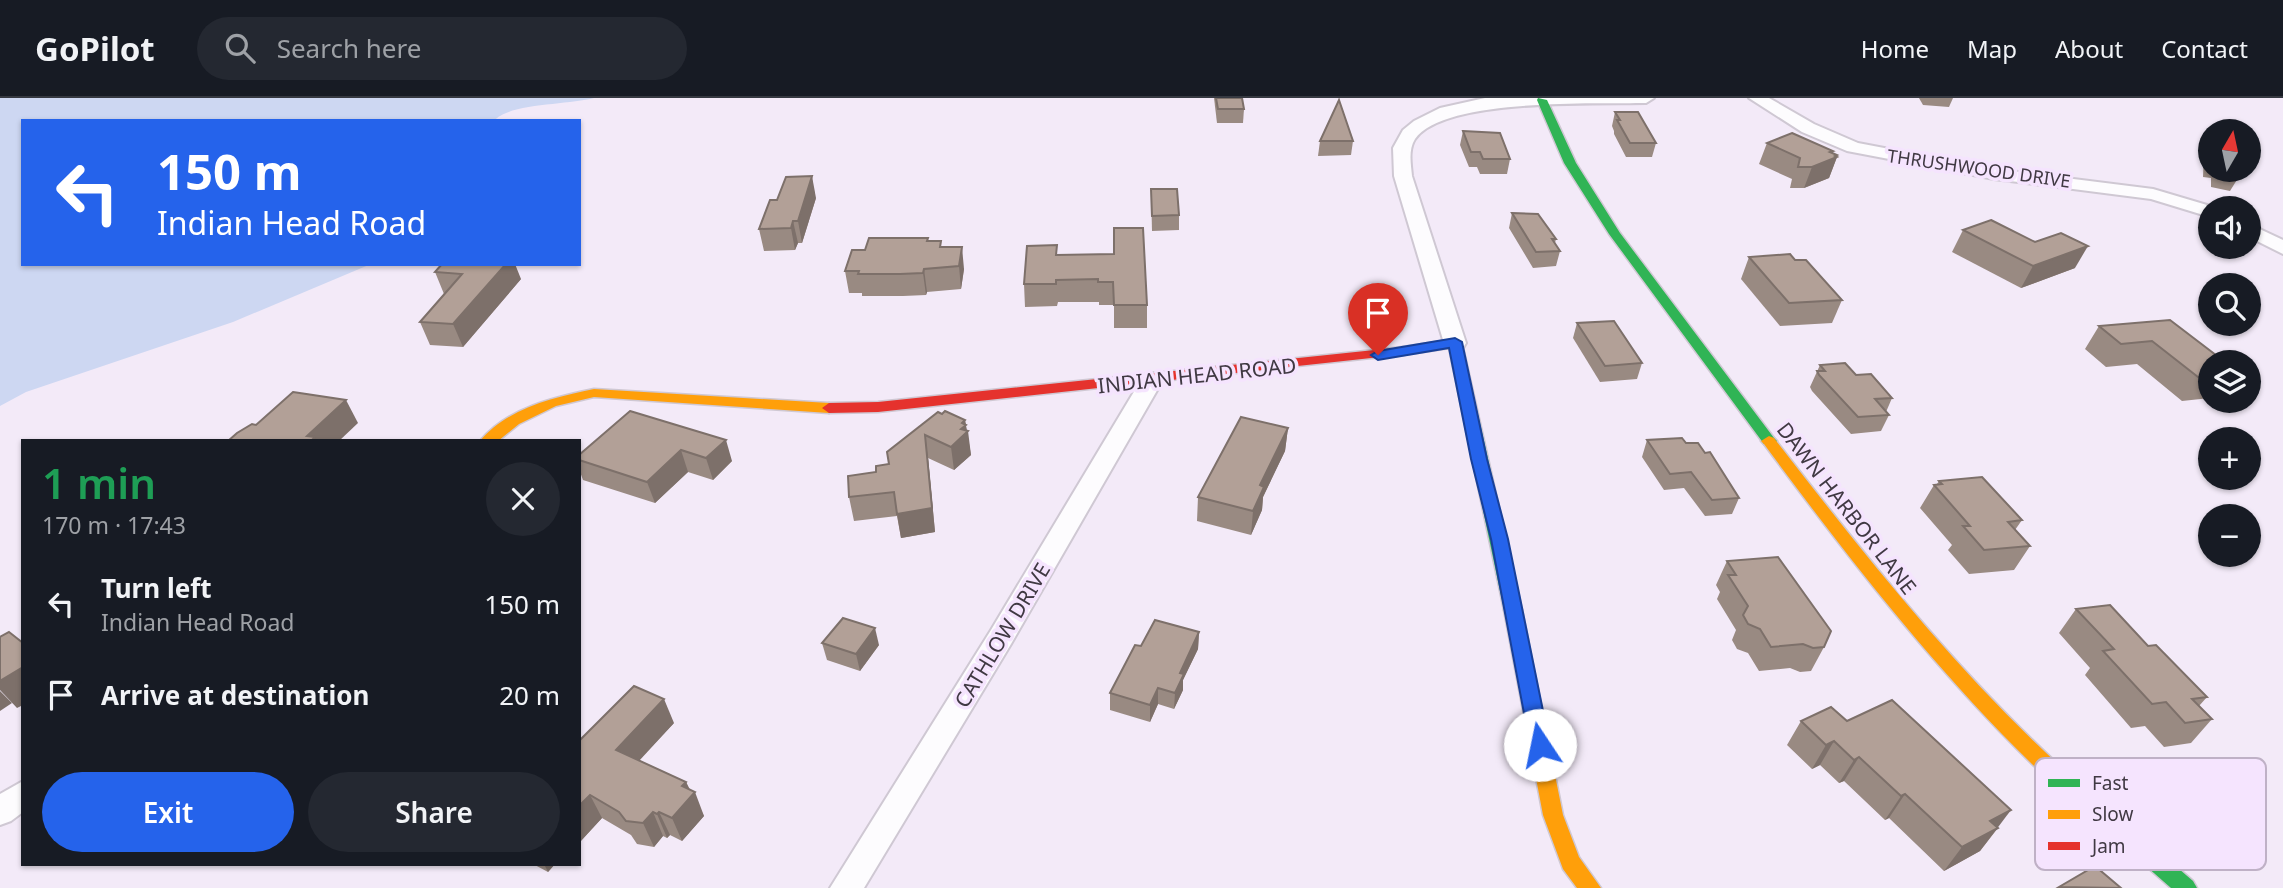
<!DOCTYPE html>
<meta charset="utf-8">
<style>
:root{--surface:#171b24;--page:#242831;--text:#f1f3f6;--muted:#9ea1a6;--line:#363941;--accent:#2563eb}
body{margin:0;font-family:"Noto Sans",sans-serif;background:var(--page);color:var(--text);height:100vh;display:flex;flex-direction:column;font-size:26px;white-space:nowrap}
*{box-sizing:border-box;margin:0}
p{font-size:23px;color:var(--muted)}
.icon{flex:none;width:38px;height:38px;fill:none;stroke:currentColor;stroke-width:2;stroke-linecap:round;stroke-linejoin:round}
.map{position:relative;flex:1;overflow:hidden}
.side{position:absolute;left:21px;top:341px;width:560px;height:427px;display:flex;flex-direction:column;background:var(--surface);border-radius:0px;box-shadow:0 2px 5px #0004}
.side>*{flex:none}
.top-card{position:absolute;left:21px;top:21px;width:560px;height:147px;border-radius:0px;box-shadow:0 2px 5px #0004;background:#2563eb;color:#fff;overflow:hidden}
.needle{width:46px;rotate:9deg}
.fabs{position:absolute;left:2198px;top:21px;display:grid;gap:14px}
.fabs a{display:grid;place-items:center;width:63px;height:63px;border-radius:50%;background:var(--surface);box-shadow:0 2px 5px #0004;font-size:35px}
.pin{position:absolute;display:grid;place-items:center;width:60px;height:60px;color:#fff;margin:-72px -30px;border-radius:50% 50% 50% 0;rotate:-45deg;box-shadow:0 0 7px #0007}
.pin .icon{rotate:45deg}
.me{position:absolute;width:77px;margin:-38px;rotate:349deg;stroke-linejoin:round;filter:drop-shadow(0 0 5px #0008)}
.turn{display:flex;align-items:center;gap:24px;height:147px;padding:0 21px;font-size:32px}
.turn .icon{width:91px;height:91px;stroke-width:2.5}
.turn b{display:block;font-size:49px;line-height:60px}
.round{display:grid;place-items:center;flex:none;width:74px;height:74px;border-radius:37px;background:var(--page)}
.overview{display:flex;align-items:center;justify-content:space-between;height:119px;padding:0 21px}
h1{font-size:42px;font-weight:600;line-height:52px;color:#1e9e55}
.action{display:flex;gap:14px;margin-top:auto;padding:14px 21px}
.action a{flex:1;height:80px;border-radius:42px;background:var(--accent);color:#fff;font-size:28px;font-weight:600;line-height:80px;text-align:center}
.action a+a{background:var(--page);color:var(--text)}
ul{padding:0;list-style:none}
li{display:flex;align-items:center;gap:21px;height:91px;padding:0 21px}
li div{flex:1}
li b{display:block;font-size:26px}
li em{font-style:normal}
header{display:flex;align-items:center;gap:42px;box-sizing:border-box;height:98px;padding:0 35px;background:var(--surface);border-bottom:2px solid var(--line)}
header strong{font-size:33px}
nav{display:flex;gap:38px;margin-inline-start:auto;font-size:24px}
.search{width:490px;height:63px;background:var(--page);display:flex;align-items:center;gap:18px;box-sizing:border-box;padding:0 24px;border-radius:38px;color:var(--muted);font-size:26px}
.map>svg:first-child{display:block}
.water{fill:#cdd7f2}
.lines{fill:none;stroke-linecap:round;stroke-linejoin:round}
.street-casing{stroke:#cfc8d3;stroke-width:4}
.fast-casing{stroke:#cfc8d3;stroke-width:3}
.slow-casing{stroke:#cfc8d3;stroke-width:3}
.jam-casing{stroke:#cfc8d3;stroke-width:3}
.street{fill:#fdfcfe;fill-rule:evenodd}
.fast{fill:#30b455;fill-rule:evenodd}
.slow{fill:#ff9f0a;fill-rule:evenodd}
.jam{fill:#e5322d;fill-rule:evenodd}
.wall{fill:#998a82}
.shaded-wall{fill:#7d706a}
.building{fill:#b2a097;stroke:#7d706a;stroke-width:2}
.route{fill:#2563eb;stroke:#184099;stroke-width:2}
.labels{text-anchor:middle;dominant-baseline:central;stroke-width:7;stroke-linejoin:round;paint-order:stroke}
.far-street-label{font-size:18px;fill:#403943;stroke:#f5e4fe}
.street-label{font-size:21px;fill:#403943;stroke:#f5e4fe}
.key{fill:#f5e4fe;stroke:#bfb1c6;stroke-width:2}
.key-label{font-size:19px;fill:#403943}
</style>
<header>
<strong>GoPilot</strong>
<div class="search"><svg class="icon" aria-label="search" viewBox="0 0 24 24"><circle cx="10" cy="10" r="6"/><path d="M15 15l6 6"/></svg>Search here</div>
<nav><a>Home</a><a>Map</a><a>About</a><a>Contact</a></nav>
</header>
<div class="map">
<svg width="2283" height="790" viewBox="0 0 2283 790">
<rect width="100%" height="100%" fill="#f3eaf8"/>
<path class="water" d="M 0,0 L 594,0 C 569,7 508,5 494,23 L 23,23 L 23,166 L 371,166 L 233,224 L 26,294 L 0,308 Z"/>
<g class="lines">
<defs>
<g id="street">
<path d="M 1485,0 L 1654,0 L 1646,5 C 1596,6 1443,0 1415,41 C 1408,52 1411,66 1412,78 L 1466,245 L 1463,250 L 1447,250 L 1444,245 L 1394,78 L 1393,50 L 1403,32 L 1414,23 L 1440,10 Z"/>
<path d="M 1749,0 L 1769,0 L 1814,26 L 1858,45 L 1994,71 L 2153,91 L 2217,110 L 2210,110 L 2210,119 L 2151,101 L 1994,81 L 1847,53 L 1802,34 Z"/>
<path d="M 2249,126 L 2283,142 L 2283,156 L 2249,139 Z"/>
<path d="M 1152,275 L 1160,277 L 1163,282 L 1011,546 L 864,790 L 830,790 L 991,532 L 1144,277 Z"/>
<path d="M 23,683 L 23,714 L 11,723 L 0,727 L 0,696 Z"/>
</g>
<g id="fast">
<path d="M 1538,0 L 1547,2 L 1576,65 L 1620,135 L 1774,340 L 1777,343 L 1774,346 L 1764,346 L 1609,136 L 1564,65 L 1537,2 Z"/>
<path d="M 1455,241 L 1462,245 L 1522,512 L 1519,517 L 1507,517 L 1504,512 L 1449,250 L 1403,257 L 1396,253 L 1403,249 Z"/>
<path d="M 2064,676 L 2071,678 L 2193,783 L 2197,790 L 2171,790 L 2057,690 L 2054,684 L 2057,678 Z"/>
</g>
<g id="slow">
<path d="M 594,291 L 829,305 L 836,310 L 829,315 L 594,299 L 556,308 L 519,326 L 498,343 L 480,343 C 507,310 555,299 594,291 Z"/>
<path d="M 1769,338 L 1774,340 C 1866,459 1959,577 2071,678 L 2074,684 L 2071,690 L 2064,692 L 2057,690 C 1946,586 1854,468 1764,346 L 1761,343 Z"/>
<path d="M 1513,506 L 1519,507 L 1522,512 L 1563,717 L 1579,759 L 1601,790 L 1577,790 L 1563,771 L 1543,717 L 1504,512 L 1507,507 Z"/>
</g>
<path id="jam" d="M 1403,249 L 1408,250 L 1410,253 L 1408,256 L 878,314 L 829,315 L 822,310 L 829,305 L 878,304 Z"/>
</defs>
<use href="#street" class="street-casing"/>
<use href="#fast" class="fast-casing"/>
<use href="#slow" class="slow-casing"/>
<use href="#jam" class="jam-casing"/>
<use href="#street" class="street"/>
<use href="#fast" class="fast"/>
<use href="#slow" class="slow"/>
<use href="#jam" class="jam"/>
</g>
<g class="wall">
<path d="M 1214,0 L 1242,0 L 1244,11 L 1243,25 L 1217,25 Z"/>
<path d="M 1919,0 L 1953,0 L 1949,9 L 1923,7 Z"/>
<path d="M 1615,14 L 1656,45 L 1652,59 L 1626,59 L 1614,36 L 1614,33 L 1612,28 Z"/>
<path d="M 1463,33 L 1510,61 L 1507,76 L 1480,76 L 1477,69 L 1469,69 L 1460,47 Z"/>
<path d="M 1320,43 L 1353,43 L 1351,57 L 1318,58 Z"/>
<path d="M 2210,44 L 2210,72 L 2243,72 L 2230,93 L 2211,89 L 2211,80 L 2203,79 L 2204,54 Z"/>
<path d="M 1767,45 L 1833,53 L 1832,55 L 1837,57 L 1836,59 L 1837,59 L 1829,80 L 1804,90 L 1790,90 L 1792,81 L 1759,66 Z"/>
<path d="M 1151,91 L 1179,117 L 1179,132 L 1152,133 Z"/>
<path d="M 816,100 L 802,145 L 798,145 L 795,152 L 764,153 L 759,131 Z"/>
<path d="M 1512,115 L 1556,141 L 1555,145 L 1560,153 L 1556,168 L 1533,170 L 1509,130 Z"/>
<path d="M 1963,132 L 2075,170 L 2021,190 L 1952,154 Z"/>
<path d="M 928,143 L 942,149 L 964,171 L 961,191 L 927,194 L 926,197 L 903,198 L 862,198 L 862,195 L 849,195 L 845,173 L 865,152 Z"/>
<path d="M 1057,147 L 1057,157 L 1114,156 L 1147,207 L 1147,230 L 1114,230 L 1114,207 L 1099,207 L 1099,204 L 1058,204 L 1057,208 L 1025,209 L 1024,186 Z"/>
<path d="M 1749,159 L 1795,162 L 1842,202 L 1832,225 L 1780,228 L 1741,181 Z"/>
<path d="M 435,174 L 521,181 L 463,249 L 430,247 L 420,224 L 444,196 Z"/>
<path d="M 2170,222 L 2210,264 L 2210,300 L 2182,303 L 2137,266 L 2106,269 L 2085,251 L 2099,228 Z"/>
<path d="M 1577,225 L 1642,265 L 1637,281 L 1600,284 L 1573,240 Z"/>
<path d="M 1820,267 L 1856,277 L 1892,300 L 1886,314 L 1889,317 L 1881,333 L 1851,336 L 1812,293 L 1810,289 Z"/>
<path d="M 630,313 L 732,363 L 713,382 L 688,374 L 655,405 L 583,382 L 579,371 L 579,357 Z"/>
<path d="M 942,316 L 965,322 L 971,357 L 954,372 L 928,360 L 935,434 L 901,440 L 897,418 L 854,423 L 849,399 L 876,374 L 889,366 Z"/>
<path d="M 1288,330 L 1285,353 L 1263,399 L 1262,412 L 1251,437 L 1197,423 L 1198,399 Z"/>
<path d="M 1647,342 L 1686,345 L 1739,400 L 1732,416 L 1705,418 L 1684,390 L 1664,392 L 1642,359 Z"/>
<path d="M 1939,383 L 2022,422 L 2015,432 L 2030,448 L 2014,472 L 1969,476 L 1948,452 L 1952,447 L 1920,410 L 1934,387 L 1937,386 Z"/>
<path d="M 1727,463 L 1824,549 L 1811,573 L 1800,574 L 1790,570 L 1759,573 L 1748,555 L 1737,551 L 1732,542 L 1736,532 L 1717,501 L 1720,494 L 1716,487 Z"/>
<path d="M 2076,511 L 2148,548 L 2207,599 L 2199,608 L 2212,621 L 2191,645 L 2164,649 L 2145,628 L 2131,630 L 2085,577 L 2090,570 L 2059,535 Z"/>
<path d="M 1199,534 L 1198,551 L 1183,582 L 1183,592 L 1174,611 L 1158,606 L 1150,624 L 1110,612 L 1110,595 L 1141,548 Z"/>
<path d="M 822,545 L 879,547 L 860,573 L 827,562 Z"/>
<path d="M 1801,623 L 1847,623 L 1998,730 L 1980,753 L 1944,773 L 1889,720 L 1885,722 L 1844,683 L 1839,685 L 1820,667 L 1812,671 L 1787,647 Z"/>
<path d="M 674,625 L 639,662 L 686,684 L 704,718 L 682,743 L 670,737 L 667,740 L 663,738 L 654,749 L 637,746 L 631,737 L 602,720 L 579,745 L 579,643 Z"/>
<path d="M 533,766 L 555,766 L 548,774 Z"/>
</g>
<g class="shaded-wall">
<path d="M 1833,53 L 1829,62 L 1837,57 L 1836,60 L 1837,59 L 1829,80 L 1804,90 L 1812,69 Z"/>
<path d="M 812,78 L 816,100 L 802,145 L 798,123 Z"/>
<path d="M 793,123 L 798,145 L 795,152 L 791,130 Z"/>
<path d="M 2088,148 L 2075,170 L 2021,190 L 2033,168 Z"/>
<path d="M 962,149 L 964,171 L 961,191 L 959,168 Z"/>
<path d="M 506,166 L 515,166 L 521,181 L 463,249 L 453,226 Z"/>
<path d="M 924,171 L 927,194 L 926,197 L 923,175 Z"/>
<path d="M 346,302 L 358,325 L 339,343 L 310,343 L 307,338 Z"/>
<path d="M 965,322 L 967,334 L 968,333 L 971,357 L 954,372 L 951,349 L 962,325 Z"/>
<path d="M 1288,330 L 1285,353 L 1263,399 L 1262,412 L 1251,437 L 1253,413 L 1260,387 Z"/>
<path d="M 925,337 L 928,360 L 935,434 L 901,440 L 897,416 Z"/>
<path d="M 726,342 L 732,363 L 713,382 L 706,360 Z"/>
<path d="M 681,352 L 688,374 L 655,405 L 647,384 Z"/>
<path d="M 875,530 L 879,547 L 860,573 L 856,556 Z"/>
<path d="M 1199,534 L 1198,551 L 1183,582 L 1183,592 L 1174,611 L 1175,595 L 1180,575 Z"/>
<path d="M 23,569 L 23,607 L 17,610 L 0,592 L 0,583 Z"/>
<path d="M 1158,590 L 1158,606 L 1150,624 L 1150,607 Z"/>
<path d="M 0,593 L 12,605 L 0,613 Z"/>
<path d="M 664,601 L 674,625 L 627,676 L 616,652 Z"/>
<path d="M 1834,643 L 1820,667 L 1812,671 L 1826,647 Z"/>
<path d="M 1859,659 L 1844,683 L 1839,685 L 1854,662 Z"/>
<path d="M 686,684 L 692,697 L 695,694 L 704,718 L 682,743 L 672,720 L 682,688 Z"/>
<path d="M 1905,696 L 1889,720 L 1885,722 L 1901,698 Z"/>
<path d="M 590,697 L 602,720 L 579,745 L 579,708 Z"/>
<path d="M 2011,712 L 1980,753 L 1944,773 L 1962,749 L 1990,723 Z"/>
<path d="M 653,714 L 663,738 L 654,749 L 643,725 Z"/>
<path d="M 659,714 L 670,737 L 667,740 L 657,716 Z"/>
<path d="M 544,766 L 555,766 L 548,774 Z"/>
</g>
<g class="building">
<path d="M 1216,0 L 1242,0 L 1244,11 L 1218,11 Z"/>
<path d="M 1339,2 L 1353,43 L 1320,43 Z"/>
<path d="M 1615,14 L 1638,14 L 1656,45 L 1630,45 L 1617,22 L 1620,22 Z"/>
<path d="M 1463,33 L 1500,35 L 1510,61 L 1483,61 L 1480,54 L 1471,54 Z"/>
<path d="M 1792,35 L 1833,53 L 1830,54 L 1837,57 L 1835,58 L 1837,59 L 1812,69 L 1798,69 L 1800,60 L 1767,45 Z"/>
<path d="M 2220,72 L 2239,72 L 2239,78 L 2220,74 Z"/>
<path d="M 812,78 L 798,123 L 793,123 L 791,130 L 759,131 L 770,102 L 777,102 L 786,79 Z"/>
<path d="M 1151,91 L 1177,91 L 1179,117 L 1152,118 Z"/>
<path d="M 1512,115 L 1538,116 L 1556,141 L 1552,141 L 1560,153 L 1536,154 Z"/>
<path d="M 1991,122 L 2035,144 L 2061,135 L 2088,148 L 2033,168 L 1963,132 Z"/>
<path d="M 1114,130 L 1143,130 L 1147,207 L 1114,207 L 1113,184 L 1098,184 L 1098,181 L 1056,182 L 1056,186 L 1024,186 L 1027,148 L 1057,147 L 1056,157 L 1114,156 Z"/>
<path d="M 869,140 L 928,140 L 927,143 L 941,143 L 940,149 L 962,149 L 959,168 L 924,171 L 923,175 L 900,176 L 858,176 L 859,173 L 845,173 L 852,152 L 865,152 Z"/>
<path d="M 1790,156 L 1795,162 L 1806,162 L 1842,202 L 1789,205 L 1749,159 Z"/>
<path d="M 442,166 L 506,166 L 453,226 L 420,224 L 462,176 L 435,174 Z"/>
<path d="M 2170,222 L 2225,264 L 2210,264 L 2210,278 L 2198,279 L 2152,243 L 2121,246 L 2099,228 Z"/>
<path d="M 1614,223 L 1642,265 L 1605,268 L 1577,225 Z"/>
<path d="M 1845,265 L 1856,277 L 1871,276 L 1892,300 L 1875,301 L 1889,317 L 1858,319 L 1819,277 L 1817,273 L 1825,273 L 1820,267 Z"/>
<path d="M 293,294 L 346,302 L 307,338 L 315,339 L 311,343 L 228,343 L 237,335 L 252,326 L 256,327 Z"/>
<path d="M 630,313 L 726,342 L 706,360 L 681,352 L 647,384 L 579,362 L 579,357 Z"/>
<path d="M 945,313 L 965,322 L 962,325 L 966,327 L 961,331 L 968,333 L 951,349 L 925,337 L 932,410 L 897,416 L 894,394 L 849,399 L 848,378 L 876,374 L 876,368 L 889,366 L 887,354 L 938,314 L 942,316 Z"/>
<path d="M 1241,319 L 1288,330 L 1260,387 L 1264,389 L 1253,413 L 1198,399 Z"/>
<path d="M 1682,340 L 1686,345 L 1698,345 L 1705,355 L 1710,354 L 1739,400 L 1712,402 L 1691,374 L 1670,376 L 1647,342 Z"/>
<path d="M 1982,379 L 2022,422 L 2008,424 L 2030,448 L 1984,452 L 1963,428 L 1970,428 L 1934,387 L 1942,386 L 1939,383 Z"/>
<path d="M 1778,459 L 1831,533 L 1824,549 L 1813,550 L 1803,546 L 1771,549 L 1760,531 L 1748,526 L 1743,517 L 1748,508 L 1728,477 L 1736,477 L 1727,463 Z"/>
<path d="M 2110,507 L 2148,548 L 2156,547 L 2207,599 L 2192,601 L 2212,621 L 2185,625 L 2166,604 L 2152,606 L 2103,553 L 2114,551 L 2076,511 Z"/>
<path d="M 843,520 L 875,530 L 856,556 L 822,545 Z"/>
<path d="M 1155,522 L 1199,534 L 1180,575 L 1184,576 L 1175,595 L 1158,590 L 1150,607 L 1110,595 L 1135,547 L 1141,548 Z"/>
<path d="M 9,534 L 23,545 L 23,569 L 0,583 L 0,539 Z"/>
<path d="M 634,588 L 664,601 L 616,652 L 686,684 L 682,688 L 695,694 L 672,720 L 659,714 L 657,716 L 653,714 L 643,725 L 626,723 L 619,714 L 590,697 L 579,708 L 579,643 Z"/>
<path d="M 1892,602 L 2011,712 L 1990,723 L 1998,730 L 1962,749 L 1905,696 L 1901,698 L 1859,659 L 1854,662 L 1834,643 L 1826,647 L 1801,623 L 1831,609 L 1847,623 Z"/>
<path d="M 2095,768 L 2121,790 L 2059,789 Z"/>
</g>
<path class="route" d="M 1455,240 L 1462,244 L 1487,361 L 1508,441 L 1550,647 L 1547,652 L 1540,655 L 1533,652 L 1530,647 L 1491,441 L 1471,361 L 1449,250 L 1378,262 L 1371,257 L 1378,253 Z"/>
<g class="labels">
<g class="far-street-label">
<text transform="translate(1979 70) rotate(8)">THRUSHWOOD DRIVE</text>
</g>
<g class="street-label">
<text transform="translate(1197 277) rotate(-6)">INDIAN HEAD ROAD</text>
<text transform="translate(1847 410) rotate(52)">DAWN HARBOR LANE</text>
<text transform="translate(1002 537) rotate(-59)">CATHLOW DRIVE</text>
</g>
</g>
<rect x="2035" y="660" width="231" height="112" rx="10" class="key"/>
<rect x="2048" y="681" width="32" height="8" fill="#30b455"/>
<rect x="2048" y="712" width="32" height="9" fill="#ff9f0a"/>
<rect x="2048" y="744" width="32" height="8" fill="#e5322d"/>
<g class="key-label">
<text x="2092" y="692">Fast</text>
<text x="2092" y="723">Slow</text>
<text x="2092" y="755">Jam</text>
</g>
</svg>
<div class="fabs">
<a><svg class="needle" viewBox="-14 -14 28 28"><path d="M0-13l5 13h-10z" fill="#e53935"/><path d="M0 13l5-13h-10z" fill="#9ea1a6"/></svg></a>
<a><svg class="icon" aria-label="sound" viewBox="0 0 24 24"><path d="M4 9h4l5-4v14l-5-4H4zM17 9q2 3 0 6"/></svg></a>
<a><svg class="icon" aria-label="search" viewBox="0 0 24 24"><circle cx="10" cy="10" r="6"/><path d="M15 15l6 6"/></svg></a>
<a><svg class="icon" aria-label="layers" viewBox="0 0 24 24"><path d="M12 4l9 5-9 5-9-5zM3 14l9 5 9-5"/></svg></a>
<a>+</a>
<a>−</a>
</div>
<div class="pin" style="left:1378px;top:257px;background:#d93025"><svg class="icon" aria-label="arrive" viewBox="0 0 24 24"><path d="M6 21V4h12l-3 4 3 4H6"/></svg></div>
<svg class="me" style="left:1540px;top:647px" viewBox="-20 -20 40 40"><circle r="19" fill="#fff"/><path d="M0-13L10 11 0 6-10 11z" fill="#2563eb"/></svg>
<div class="top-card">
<div class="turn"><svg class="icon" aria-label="left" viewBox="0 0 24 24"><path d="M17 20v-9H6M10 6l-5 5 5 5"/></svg><div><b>150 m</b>Indian Head Road</div></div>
</div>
<section class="side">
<div class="overview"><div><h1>1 min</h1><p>170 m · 17:43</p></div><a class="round"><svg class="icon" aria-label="close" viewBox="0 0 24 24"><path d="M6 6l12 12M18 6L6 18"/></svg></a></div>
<ul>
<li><svg class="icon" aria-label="left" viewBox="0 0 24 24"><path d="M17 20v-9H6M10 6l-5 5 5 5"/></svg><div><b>Turn left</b><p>Indian Head Road</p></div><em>150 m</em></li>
<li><svg class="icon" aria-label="arrive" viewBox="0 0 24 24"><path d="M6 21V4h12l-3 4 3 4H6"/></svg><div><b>Arrive at destination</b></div><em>20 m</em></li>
</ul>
<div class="action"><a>Exit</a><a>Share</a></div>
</section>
</div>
